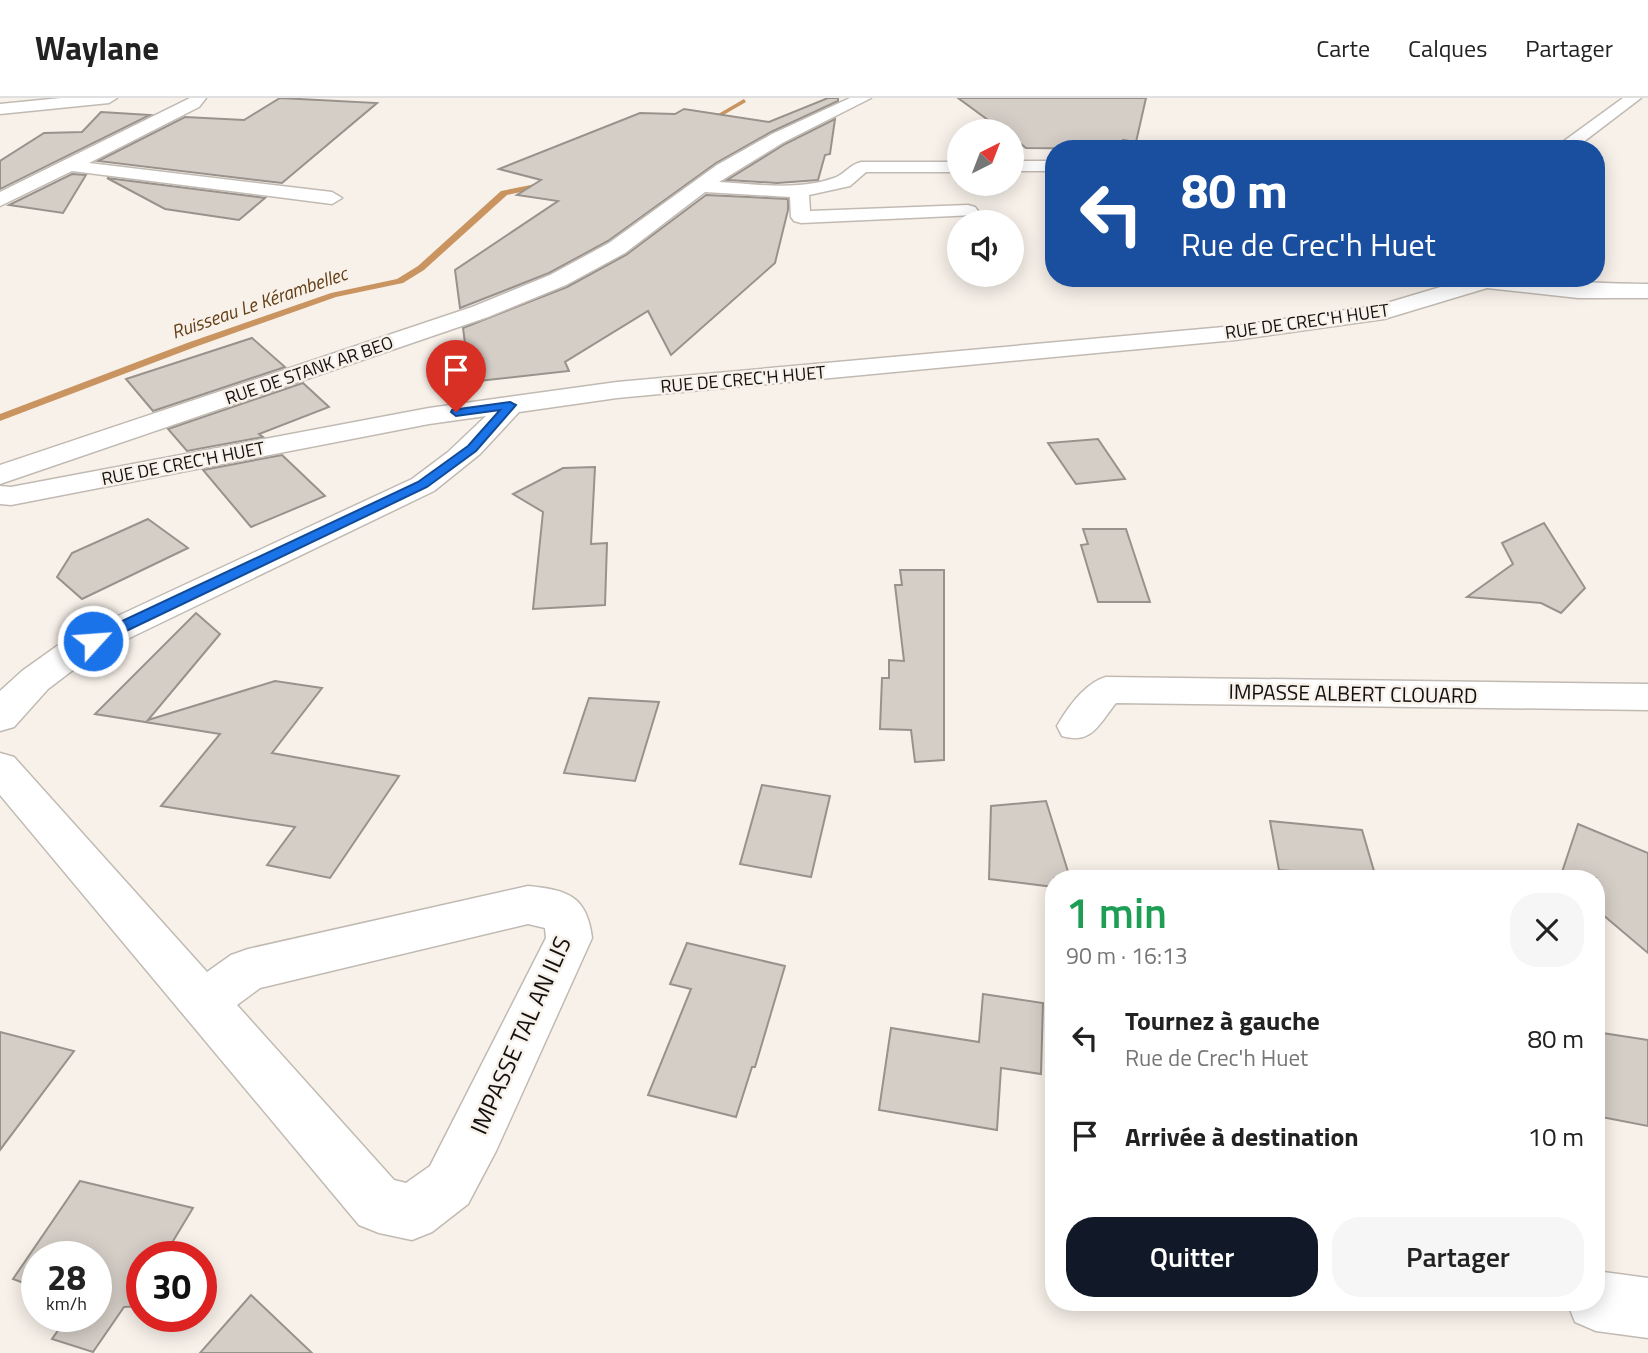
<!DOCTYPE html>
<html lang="fr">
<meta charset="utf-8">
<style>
:root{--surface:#fff;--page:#f6f6f6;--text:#222;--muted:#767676;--line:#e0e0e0;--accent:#111827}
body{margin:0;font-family:"Titillium Web",sans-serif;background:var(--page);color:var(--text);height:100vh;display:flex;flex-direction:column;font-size:26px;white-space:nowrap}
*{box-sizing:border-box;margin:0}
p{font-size:23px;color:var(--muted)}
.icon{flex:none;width:38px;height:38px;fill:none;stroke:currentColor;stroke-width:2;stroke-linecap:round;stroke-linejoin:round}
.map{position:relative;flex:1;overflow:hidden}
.sheet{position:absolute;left:1045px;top:772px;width:560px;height:441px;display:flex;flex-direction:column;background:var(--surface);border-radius:28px;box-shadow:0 4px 18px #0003}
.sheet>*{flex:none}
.top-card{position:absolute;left:1045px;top:42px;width:560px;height:147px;border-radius:28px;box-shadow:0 4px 18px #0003;background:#1a4fa0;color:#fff;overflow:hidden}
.needle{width:46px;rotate:42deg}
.controls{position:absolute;left:947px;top:21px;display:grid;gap:14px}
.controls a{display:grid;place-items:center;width:77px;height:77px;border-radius:50%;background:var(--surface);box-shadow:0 4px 18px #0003;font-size:35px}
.speed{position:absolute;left:21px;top:1143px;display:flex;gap:14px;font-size:35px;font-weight:700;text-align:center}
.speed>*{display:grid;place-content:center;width:91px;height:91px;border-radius:50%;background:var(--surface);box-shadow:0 4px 18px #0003;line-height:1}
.speed small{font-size:18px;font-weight:400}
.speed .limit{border:10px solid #d22;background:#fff;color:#111}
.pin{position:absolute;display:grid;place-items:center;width:60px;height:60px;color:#fff;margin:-72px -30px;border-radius:50% 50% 50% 0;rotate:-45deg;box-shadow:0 0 7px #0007}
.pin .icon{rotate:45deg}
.me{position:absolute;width:77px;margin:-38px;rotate:64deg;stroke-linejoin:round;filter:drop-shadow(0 0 5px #0008)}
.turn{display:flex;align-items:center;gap:24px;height:147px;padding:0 21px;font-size:32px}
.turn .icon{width:91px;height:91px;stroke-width:2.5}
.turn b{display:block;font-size:49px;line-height:60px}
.round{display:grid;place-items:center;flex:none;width:74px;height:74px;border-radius:28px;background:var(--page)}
.summary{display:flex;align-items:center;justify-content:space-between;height:119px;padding:0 21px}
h1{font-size:42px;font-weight:600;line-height:52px;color:#1e9e55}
.primary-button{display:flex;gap:14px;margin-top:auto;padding:14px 21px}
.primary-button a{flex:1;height:80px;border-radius:28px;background:var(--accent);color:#fff;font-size:28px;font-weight:600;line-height:80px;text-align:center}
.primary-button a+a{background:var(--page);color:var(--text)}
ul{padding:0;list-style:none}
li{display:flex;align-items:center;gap:21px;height:98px;padding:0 21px}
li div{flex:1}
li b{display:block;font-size:26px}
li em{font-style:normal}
header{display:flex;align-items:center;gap:42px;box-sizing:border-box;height:98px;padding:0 35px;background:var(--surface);border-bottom:2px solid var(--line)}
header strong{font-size:33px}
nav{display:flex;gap:38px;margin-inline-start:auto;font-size:24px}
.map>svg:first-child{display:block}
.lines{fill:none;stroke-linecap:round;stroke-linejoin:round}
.stream{fill:#c99460;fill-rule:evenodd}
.building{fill:#d5cec7;stroke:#99928c;stroke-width:2}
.minor-casing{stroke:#c1bab3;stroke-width:3}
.minor{fill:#fff;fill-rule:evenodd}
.route{fill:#1a73e8;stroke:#114b97;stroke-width:2}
.labels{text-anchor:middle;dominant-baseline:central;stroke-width:5;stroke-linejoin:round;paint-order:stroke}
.far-street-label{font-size:18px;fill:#12100e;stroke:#f8f1ea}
.far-water-label{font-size:19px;font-style:italic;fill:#633f17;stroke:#f8f1ea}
.street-label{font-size:21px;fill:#12100e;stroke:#f8f1ea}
.near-street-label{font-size:24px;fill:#12100e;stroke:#f8f1ea}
</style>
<header>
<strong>Waylane</strong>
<nav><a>Carte</a><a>Calques</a><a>Partager</a></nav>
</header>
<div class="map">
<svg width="1648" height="1255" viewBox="0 0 1648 1255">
<rect width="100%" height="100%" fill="#f8f1ea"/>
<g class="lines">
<g class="stream">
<path d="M 744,1 L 746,4 L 706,27 L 701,26 Z"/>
<path d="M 546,84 L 549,88 L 507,97 L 424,172 L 403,185 L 336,199 L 195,249 L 0,323 L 0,316 L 187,245 L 331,195 L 397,181 L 418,168 L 501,93 Z"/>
</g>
</g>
<g class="building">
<path d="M 280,0 L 377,5 L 282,85 L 98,63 L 185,19 L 244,22 Z"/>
<path d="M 828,0 L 838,0 L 838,3 L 771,34 L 716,65 L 608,143 L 549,175 L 460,210 L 455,172 L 558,103 L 517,97 L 541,82 L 499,71 L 640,15 L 675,16 L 684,11 L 769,24 Z"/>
<path d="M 958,0 L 1146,0 L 1136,44 L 1123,42 L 1122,51 L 1026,50 L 1012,39 L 1012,33 L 1003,33 Z"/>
<path d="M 101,14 L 150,17 L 0,91 L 0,63 L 44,35 L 82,34 Z"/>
<path d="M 835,21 L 830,56 L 825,57 L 818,82 L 777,85 L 727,82 L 785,46 Z"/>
<path d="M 72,76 L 86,77 L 63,115 L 9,107 Z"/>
<path d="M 107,80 L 265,100 L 239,122 L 165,111 Z"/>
<path d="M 706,97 L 788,101 L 788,112 L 775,165 L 671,257 L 648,213 L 565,264 L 569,273 L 470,284 L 463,230 L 567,189 L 626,157 Z"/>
<path d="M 252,240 L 285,269 L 153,313 L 126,281 Z"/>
<path d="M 303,285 L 329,309 L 259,336 L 263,339 L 187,353 L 168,331 Z"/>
<path d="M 1098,341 L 1125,381 L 1076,386 L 1048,345 Z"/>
<path d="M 282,357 L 325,398 L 251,429 L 203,372 Z"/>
<path d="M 595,369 L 591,446 L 607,445 L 605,507 L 533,511 L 543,414 L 513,396 L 563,370 Z"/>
<path d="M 148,421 L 188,450 L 82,501 L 57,479 L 72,455 Z"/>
<path d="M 1544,425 L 1585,490 L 1561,515 L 1541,505 L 1467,499 L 1513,466 L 1502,445 Z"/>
<path d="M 1083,431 L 1126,431 L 1150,504 L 1098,504 L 1081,447 L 1088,446 Z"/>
<path d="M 900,472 L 944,472 L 944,662 L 915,664 L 911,632 L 880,631 L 882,580 L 889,580 L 889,562 L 904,563 L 895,487 L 902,487 Z"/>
<path d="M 196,515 L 220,536 L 148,622 L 275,583 L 322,590 L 272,655 L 399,678 L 330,780 L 267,767 L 295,729 L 161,708 L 220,636 L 95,616 Z"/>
<path d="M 589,600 L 659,604 L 635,683 L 564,675 Z"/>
<path d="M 762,687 L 830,698 L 811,779 L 740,766 Z"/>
<path d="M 1046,703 L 1070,780 L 1054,780 L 1054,789 L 989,781 L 991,708 Z"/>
<path d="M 1270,723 L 1362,732 L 1376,780 L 1279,772 Z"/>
<path d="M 1578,726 L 1648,755 L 1648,855 L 1596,811 L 1596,780 L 1560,780 Z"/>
<path d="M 687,845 L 785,868 L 755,969 L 752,969 L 736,1019 L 648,997 L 691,891 L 670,886 Z"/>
<path d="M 983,896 L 1043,905 L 1041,976 L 1001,970 L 997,1032 L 879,1012 L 891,930 L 979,944 Z"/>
<path d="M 0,934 L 74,953 L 0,1052 Z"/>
<path d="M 1596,934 L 1648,942 L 1648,1028 L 1596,1018 Z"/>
<path d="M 80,1083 L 193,1110 L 164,1158 L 142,1158 L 142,1208 L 124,1209 L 93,1254 L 52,1241 L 68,1218 L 96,1218 L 96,1158 L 37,1158 L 37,1190 L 13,1181 Z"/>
<path d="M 251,1197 L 312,1255 L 200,1255 Z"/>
</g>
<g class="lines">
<defs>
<g id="minor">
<path d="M 61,0 L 117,0 L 109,5 L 0,16 L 0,6 Z"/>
<path d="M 190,0 L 206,0 L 199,9 L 89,65 L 332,94 L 342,100 L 332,106 L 72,73 L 0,108 L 0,94 Z"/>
<path d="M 850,0 L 871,0 L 784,44 L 719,84 C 757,86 797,93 834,80 C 844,77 850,66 861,64 L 959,64 L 959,74 L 866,74 L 850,88 L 809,97 L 810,113 L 968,107 L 975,109 L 978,113 L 975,117 L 801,125 L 794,123 L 791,119 L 790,99 L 705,94 L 625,155 L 566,187 L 488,219 L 0,386 L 0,367 L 472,209 L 550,177 L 609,145 L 717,67 L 772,36 Z"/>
<path d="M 1623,0 L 1641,0 L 1574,51 L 1553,51 Z"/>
<rect x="1012" y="63" width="42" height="10"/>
<path d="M 1471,180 C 1530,180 1589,186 1648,186 L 1648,200 L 1578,200 L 1487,190 L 1384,221 L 1235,242 L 617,300 L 519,314 L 480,356 L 434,393 L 90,559 L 48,591 L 14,629 L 0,633 L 0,593 L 22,573 L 64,543 L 412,381 L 448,354 L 486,318 L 429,326 L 11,407 L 0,406 L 0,388 L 11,389 L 429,310 L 617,284 L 1235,228 L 1380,207 Z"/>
<path d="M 1106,579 L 1648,586 L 1648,612 L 1116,605 C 1099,626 1092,647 1062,638 L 1057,628 C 1068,609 1085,585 1106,579 Z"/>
<path d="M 0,655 L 14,659 L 207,874 L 231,857 L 248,851 L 528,788 C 568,792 587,798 592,840 L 496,1053 L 468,1106 L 432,1134 L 412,1142 L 379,1135 L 359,1127 L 0,697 ZM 528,826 L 545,830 L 546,840 L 430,1068 L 406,1085 L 394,1082 L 237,907 L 260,890 Z"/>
<path d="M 1596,1173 L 1648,1180 L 1648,1240 L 1596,1233 L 1575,1224 L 1567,1204 L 1596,1204 Z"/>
</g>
</defs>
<use href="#minor" class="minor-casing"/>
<use href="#minor" class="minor"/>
</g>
<path class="route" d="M 510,304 L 516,307 L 476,353 L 427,389 L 99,546 L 93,548 L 86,543 L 88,539 L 418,384 L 468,348 L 500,312 L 456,318 L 451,314 L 452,312 Z"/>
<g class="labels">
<g class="far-street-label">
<text transform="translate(1307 223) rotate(-8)">RUE DE CREC'H HUET</text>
<text transform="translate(309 272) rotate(-19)">RUE DE STANK AR BEO</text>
<text transform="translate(743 281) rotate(-5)">RUE DE CREC'H HUET</text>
<text transform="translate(183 365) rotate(-11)">RUE DE CREC'H HUET</text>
</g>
<g class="far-water-label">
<text transform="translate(259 204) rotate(-19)">Ruisseau Le Kérambellec</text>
</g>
<g class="street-label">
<text transform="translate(1353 595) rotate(1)">IMPASSE ALBERT CLOUARD</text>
</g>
<g class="near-street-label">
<text transform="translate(520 937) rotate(-66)">IMPASSE TAL AN ILIS</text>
</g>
</g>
</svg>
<div class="controls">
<a><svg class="needle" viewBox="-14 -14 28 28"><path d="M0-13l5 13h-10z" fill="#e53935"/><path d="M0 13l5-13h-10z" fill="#767676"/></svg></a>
<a><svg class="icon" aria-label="sound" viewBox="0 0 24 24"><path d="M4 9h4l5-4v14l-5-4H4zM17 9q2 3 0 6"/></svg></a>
</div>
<div class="speed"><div>28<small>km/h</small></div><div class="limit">30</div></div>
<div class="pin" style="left:456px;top:314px;background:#d93025"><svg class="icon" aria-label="arrive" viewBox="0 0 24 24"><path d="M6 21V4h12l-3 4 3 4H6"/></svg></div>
<svg class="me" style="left:93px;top:543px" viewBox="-20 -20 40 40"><circle r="17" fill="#1a73e8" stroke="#fff" stroke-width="3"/><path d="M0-11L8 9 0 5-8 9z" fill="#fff"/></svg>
<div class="top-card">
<div class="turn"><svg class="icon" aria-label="left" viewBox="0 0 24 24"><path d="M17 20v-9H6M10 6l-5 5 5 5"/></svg><div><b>80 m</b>Rue de Crec'h Huet</div></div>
</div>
<section class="sheet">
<div class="summary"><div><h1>1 min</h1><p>90 m · 16:13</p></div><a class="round"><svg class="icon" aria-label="close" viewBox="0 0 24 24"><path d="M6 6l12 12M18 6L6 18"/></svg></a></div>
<ul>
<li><svg class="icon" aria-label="left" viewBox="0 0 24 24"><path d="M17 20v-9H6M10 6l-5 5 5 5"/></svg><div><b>Tournez à gauche</b><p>Rue de Crec'h Huet</p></div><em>80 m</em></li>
<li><svg class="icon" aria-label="arrive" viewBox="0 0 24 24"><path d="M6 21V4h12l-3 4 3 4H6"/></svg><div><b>Arrivée à destination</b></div><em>10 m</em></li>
</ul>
<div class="primary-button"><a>Quitter</a><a>Partager</a></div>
</section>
</div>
